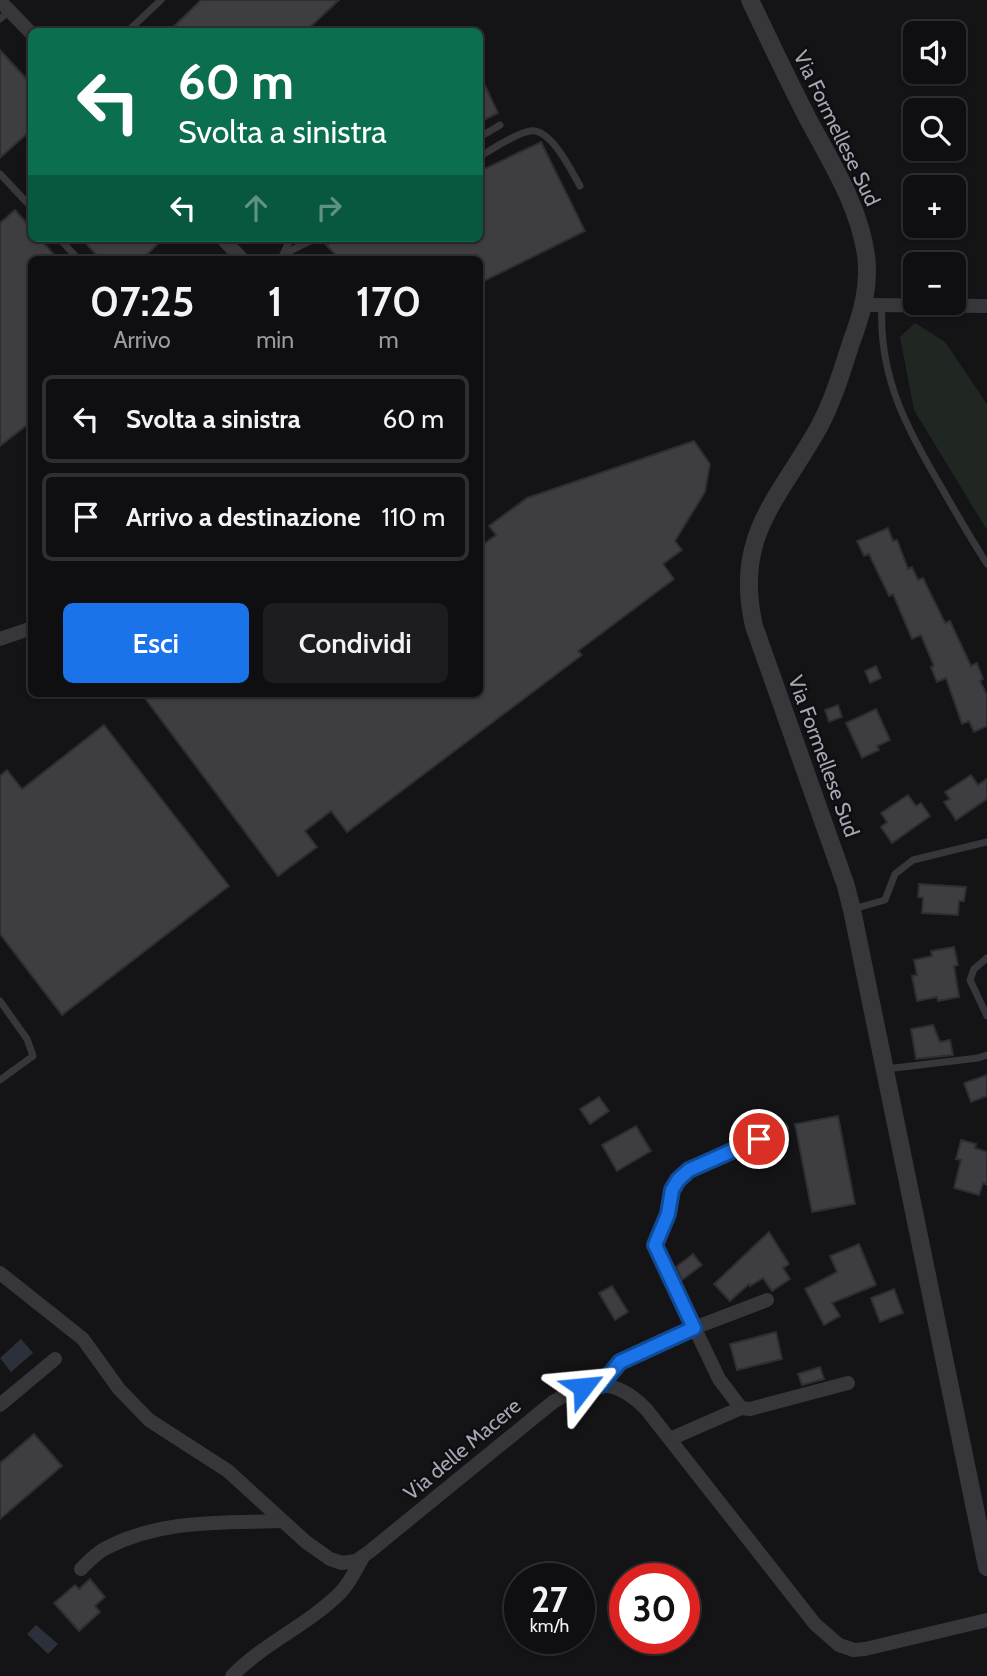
<!DOCTYPE html>
<html lang="it">
<meta charset="utf-8">
<style>
:root{--surface:#0f0e10;--page:#1d1c1e;--text:#f1f3f6;--muted:#9b9c9f;--line:#2f2e30;--accent:#1a73e8}
body{margin:0;font-family:Cabin,sans-serif;background:var(--page);color:var(--text);height:100vh;display:flex;flex-direction:column;font-size:26px;white-space:nowrap}
*{box-sizing:border-box;margin:0}
p{font-size:23px;color:var(--muted)}
.icon{flex:none;width:38px;height:38px;fill:none;stroke:currentColor;stroke-width:2;stroke-linecap:round;stroke-linejoin:round}
.map{position:relative;flex:1;overflow:hidden}
.side{position:absolute;left:28px;top:256px;width:455px;height:441px;display:flex;flex-direction:column;background:var(--surface);border-radius:10px;box-shadow:0 2px 5px #0004,0 0 0 2px var(--line)}
.side>*{flex:none}
.banner{position:absolute;left:28px;top:28px;width:455px;height:214px;border-radius:10px;box-shadow:0 2px 5px #0004,0 0 0 2px var(--line);background:#0b6e4f;color:#fff;overflow:hidden}
.tools{position:absolute;left:903px;top:21px;display:grid;gap:14px}
.tools a{display:grid;place-items:center;width:63px;height:63px;border-radius:10px;background:var(--surface);box-shadow:0 2px 5px #0004,0 0 0 2px var(--line);font-size:35px}
.speed{position:absolute;left:504px;top:1563px;display:flex;gap:14px;font-size:35px;font-weight:700;text-align:center}
.speed>*{display:grid;place-content:center;width:91px;height:91px;border-radius:50%;background:var(--surface);box-shadow:0 2px 5px #0004,0 0 0 2px var(--line);line-height:1}
.speed small{font-size:18px;font-weight:400}
.speed .limit{border:10px solid #d22;background:#fff;color:#111}
.pin{position:absolute;display:grid;place-items:center;width:60px;height:60px;color:#fff;margin:-30px;border:4px solid #fff;border-radius:50%;box-shadow:0 2px 7px #0007}
.me{position:absolute;width:77px;margin:-38px;rotate:61deg;stroke-linejoin:round;filter:drop-shadow(0 0 5px #0008)}
.turn{display:flex;align-items:center;gap:24px;height:147px;padding:0 35px;font-size:32px}
.turn .icon{width:91px;height:91px;stroke-width:2.5}
.turn b{display:block;font-size:49px;line-height:60px}
.lanes{display:flex;align-items:center;height:66px;padding:0 35px;background:#0003;justify-content:center;gap:35px;direction:ltr}
.lanes .off{opacity:.35}
.eta{display:flex;justify-content:space-evenly;align-items:center;height:119px;text-align:center}
.eta b{font-size:42px;font-weight:600;line-height:49px}
.button{display:flex;gap:14px;margin-top:auto;padding:14px 35px}
.button a{flex:1;height:80px;border-radius:10px;background:var(--accent);color:#fff;font-size:28px;font-weight:600;line-height:80px;text-align:center}
.button a+a{background:var(--page);color:var(--text)}
ul{padding:0;list-style:none}
li{display:flex;align-items:center;gap:21px;height:88px;margin:0 14px 10px;padding:0 21px;border:4px solid var(--line);border-radius:10px}
li div{flex:1}
li b{display:block;font-size:26px}
li em{font-style:normal}
.map>svg:first-child{display:block}
.green{fill:#202723}
.water{fill:#2c303a}
.building{fill:#3e3d42;stroke:#2e2d31;stroke-width:2}
.lines{fill:none;stroke-linecap:round;stroke-linejoin:round}
.service{stroke:#37373b;stroke-width:7}
.minor{stroke:#37373b;stroke-width:14}
.tertiary{stroke:#37373b;stroke-width:18}
.route-casing{stroke:#114b97;stroke-width:18}
.route{stroke:#1a73e8;stroke-width:12}
.labels{text-anchor:middle;dominant-baseline:central;stroke-width:5;stroke-linejoin:round;paint-order:stroke}
.street-label{font-size:21px;fill:#a6a6b4;stroke:#0f0e10}
</style>
<div class="map">
<svg width="987" height="1676" viewBox="0 0 987 1676">
<rect width="100%" height="100%" fill="#141315"/>
<path class="green" d="M 915,323 L 945,342 L 987,404 L 987,530 L 914,410 L 900,337 Z"/>
<g class="water">
<path d="M 21,1339 L 33,1353 L 11,1372 L 0,1358 Z"/>
<path d="M 36,1625 L 58,1644 L 48,1654 L 27,1634 Z"/>
</g>
<g class="building">
<path d="M 201,0 L 339,0 L 305,32 L 168,32 Z"/>
<path d="M 0,50 L 32,85 L 32,129 L 0,158 Z"/>
<path d="M 480,75 L 498,113 L 480,122 Z"/>
<path d="M 541,142 L 585,231 L 480,283 L 480,259 L 340,259 L 326,245 L 340,238 L 480,238 L 480,171 Z"/>
<path d="M 15,210 L 32,229 L 32,238 L 39,238 L 58,259 L 32,259 L 32,421 L 0,446 L 0,223 Z"/>
<path d="M 81,238 L 164,238 L 142,259 L 100,259 Z"/>
<path d="M 694,441 L 710,464 L 705,492 L 675,541 L 682,550 L 663,564 L 674,579 L 578,651 L 582,655 L 347,832 L 331,811 L 305,831 L 317,847 L 278,876 L 141,693 L 480,693 L 480,547 L 496,535 L 489,526 L 527,498 Z"/>
<path d="M 888,528 L 893,541 L 897,540 L 908,569 L 912,567 L 918,580 L 923,578 L 945,623 L 950,621 L 971,666 L 977,663 L 983,679 L 980,681 L 987,695 L 987,726 L 974,732 L 969,721 L 962,724 L 946,678 L 937,682 L 931,667 L 934,666 L 921,635 L 912,639 L 893,594 L 889,596 L 869,554 L 864,556 L 857,541 Z"/>
<path d="M 876,666 L 881,678 L 870,683 L 865,671 Z"/>
<path d="M 838,705 L 842,717 L 829,722 L 825,710 Z"/>
<path d="M 876,709 L 890,740 L 877,746 L 879,750 L 862,758 L 846,723 Z"/>
<path d="M 104,725 L 229,886 L 62,1015 L 0,934 L 0,776 L 7,770 L 22,789 Z"/>
<path d="M 971,775 L 978,785 L 987,779 L 987,799 L 956,820 L 944,802 L 950,799 L 945,792 Z"/>
<path d="M 908,795 L 916,806 L 921,803 L 930,816 L 892,843 L 881,827 L 887,822 L 881,813 Z"/>
<path d="M 919,884 L 966,887 L 964,901 L 959,901 L 958,915 L 922,913 L 923,898 L 918,897 Z"/>
<path d="M 954,947 L 958,965 L 954,966 L 959,997 L 938,1001 L 937,997 L 917,1001 L 912,976 L 917,975 L 914,960 L 932,956 L 931,951 Z"/>
<path d="M 933,1025 L 940,1042 L 950,1040 L 953,1055 L 916,1059 L 911,1029 Z"/>
<path d="M 987,1075 L 987,1096 L 971,1102 L 964,1083 Z"/>
<path d="M 599,1097 L 609,1111 L 590,1124 L 580,1109 Z"/>
<path d="M 838,1116 L 855,1204 L 812,1212 L 795,1124 Z"/>
<path d="M 636,1126 L 651,1151 L 617,1171 L 602,1145 Z"/>
<path d="M 961,1140 L 976,1144 L 975,1148 L 987,1152 L 987,1185 L 983,1183 L 979,1195 L 954,1188 L 961,1160 L 956,1159 Z"/>
<path d="M 769,1232 L 789,1264 L 783,1268 L 790,1279 L 772,1291 L 763,1278 L 750,1286 L 749,1284 L 730,1301 L 714,1284 Z"/>
<path d="M 859,1244 L 876,1285 L 832,1303 L 840,1316 L 824,1325 L 805,1289 L 837,1272 L 830,1256 Z"/>
<path d="M 693,1254 L 702,1265 L 682,1280 L 676,1267 Z"/>
<path d="M 612,1286 L 628,1312 L 615,1320 L 599,1293 Z"/>
<path d="M 894,1289 L 903,1313 L 880,1322 L 871,1298 Z"/>
<path d="M 776,1332 L 782,1359 L 737,1370 L 730,1344 Z"/>
<path d="M 820,1367 L 824,1379 L 802,1385 L 798,1374 Z"/>
<path d="M 34,1434 L 62,1466 L 0,1519 L 0,1463 Z"/>
<path d="M 90,1579 L 105,1597 L 95,1606 L 100,1612 L 79,1631 L 54,1603 L 75,1585 L 79,1589 Z"/>
</g>
<g class="lines">
<g class="service">
<path d="M 0,19 L 9,11"/>
<path d="M 127,32 L 161,0"/>
<path d="M 480,137 L 500,125"/>
<path d="M 480,156 C 493,149 516,133 530,131 C 550,127 571,170 580,186"/>
<path d="M 0,174 L 32,208"/>
<path d="M 59,238 L 78,259"/>
<path d="M 283,254 L 291,238"/>
<path d="M 279,259 C 284,253 308,242 317,238"/>
<path d="M 882,305 C 878,377 908,431 943,490 C 957,515 972,540 987,564"/>
<path d="M 853,909 L 885,900 L 895,874 L 913,860 L 987,842"/>
<path d="M 987,958 L 974,969 L 970,980 L 987,1016"/>
<path d="M 0,1001 L 27,1039 L 33,1056 L 0,1080"/>
<path d="M 886,1069 L 978,1058 L 987,1055"/>
</g>
<g class="minor">
<path d="M 0,1 L 32,34"/>
<path d="M 222,238 L 242,259"/>
<path d="M 865,305 L 987,306"/>
<path d="M 0,639 L 32,628"/>
<path d="M 0,1273 L 83,1339 L 119,1389 L 149,1420 L 228,1471 L 306,1542 L 330,1559 L 342,1563 L 356,1561 L 369,1552 L 553,1402 C 589,1380 615,1377 646,1409 L 815,1624 L 839,1645 L 854,1650 L 865,1649 L 987,1620"/>
<path d="M 601,1385 L 620,1362 L 694,1328 L 767,1300"/>
<path d="M 0,1405 L 55,1359"/>
<path d="M 741,1408 L 719,1379 L 655,1245 C 659,1235 665,1225 668,1214 C 675,1191 669,1188 689,1170 L 782,1129"/>
<path d="M 670,1439 L 741,1408 L 750,1409 L 848,1383"/>
<path d="M 81,1569 C 88,1562 96,1553 106,1548 C 161,1519 221,1523 282,1521"/>
<path d="M 232,1676 C 264,1643 308,1625 340,1593 C 350,1583 356,1569 363,1557"/>
</g>
<path class="tertiary" d="M 750,0 C 769,40 788,80 808,119 C 831,162 859,206 866,255 C 870,287 862,313 851,343 C 842,371 833,401 819,427 C 779,499 733,536 754,626 L 846,886 L 852,910 L 987,1567"/>
</g>
<g class="lines">
<defs>
<path id="route" d="M 583,1387 L 601,1385 L 620,1362 L 694,1328 L 655,1245 L 668,1214 L 672,1190 L 678,1180 L 689,1170 L 759,1139"/>
</defs>
<use href="#route" class="route-casing"/>
<use href="#route" class="route"/>
</g>
<g class="labels">
<g class="street-label">
<text transform="translate(837 128) rotate(64)">Via Formellese Sud</text>
<text transform="translate(824 756) rotate(70)">Via Formellese Sud</text>
<text transform="translate(462 1449) rotate(-40)">Via delle Macere</text>
</g>
</g>
</svg>
<div class="tools">
<a><svg class="icon" aria-label="sound" viewBox="0 0 24 24"><path d="M4 9h4l5-4v14l-5-4H4zM17 9q2 3 0 6"/></svg></a>
<a><svg class="icon" aria-label="search" viewBox="0 0 24 24"><circle cx="10" cy="10" r="6"/><path d="M15 15l6 6"/></svg></a>
<a>+</a>
<a>−</a>
</div>
<div class="speed"><div>27<small>km/h</small></div><div class="limit">30</div></div>
<div class="pin" style="left:759px;top:1139px;background:#d93025"><svg class="icon" aria-label="arrive" viewBox="0 0 24 24"><path d="M6 21V4h12l-3 4 3 4H6"/></svg></div>
<svg class="me" style="left:583px;top:1387px" viewBox="-20 -20 40 40"><path d="M0-17L14 15 0 8-14 15z" fill="#1a73e8" stroke="#fff" stroke-width="4"/></svg>
<div class="banner">
<div class="turn"><svg class="icon" aria-label="left" viewBox="0 0 24 24"><path d="M17 20v-9H6M10 6l-5 5 5 5"/></svg><div><b>60 m</b>Svolta a sinistra</div></div>
<div class="lanes"><svg class="icon" aria-label="left" viewBox="0 0 24 24"><path d="M17 20v-9H6M10 6l-5 5 5 5"/></svg><svg class="icon off" aria-label="ahead" viewBox="0 0 24 24"><path d="M12 20V5M6 11l6-6 6 6"/></svg><svg class="icon off" aria-label="right" viewBox="0 0 24 24"><path d="M7 20v-9h11M14 6l5 5-5 5"/></svg></div>
</div>
<section class="side">
<div class="eta">
<div><b>07:25</b><p>Arrivo</p></div>
<div><b>1</b><p>min</p></div>
<div><b>170</b><p>m</p></div>
</div>
<ul>
<li><svg class="icon" aria-label="left" viewBox="0 0 24 24"><path d="M17 20v-9H6M10 6l-5 5 5 5"/></svg><div><b>Svolta a sinistra</b></div><em>60 m</em></li>
<li><svg class="icon" aria-label="arrive" viewBox="0 0 24 24"><path d="M6 21V4h12l-3 4 3 4H6"/></svg><div><b>Arrivo a destinazione</b></div><em>110 m</em></li>
</ul>
<div class="button"><a>Esci</a><a>Condividi</a></div>
</section>
</div>
